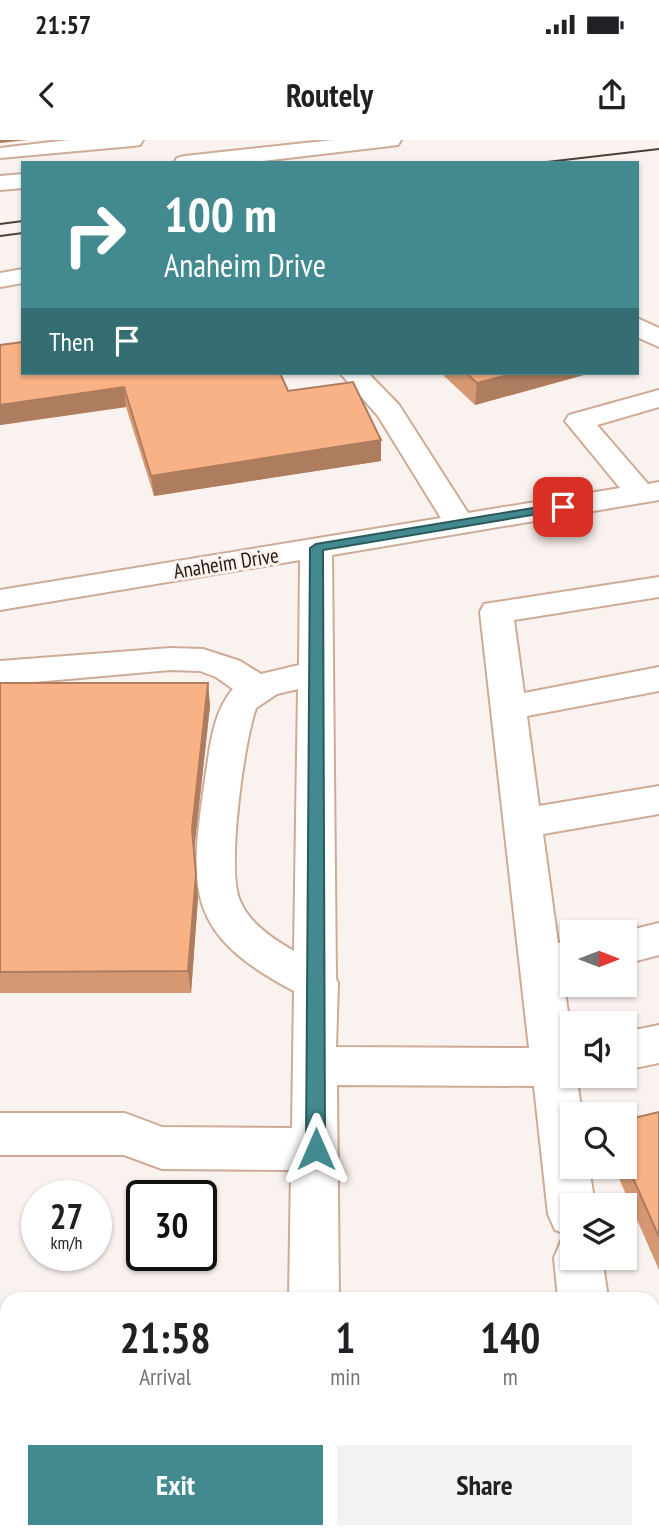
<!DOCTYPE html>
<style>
:root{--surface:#fff;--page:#f2f2f2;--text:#202124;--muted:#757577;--accent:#428a8f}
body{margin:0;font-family:"PT Sans Narrow",sans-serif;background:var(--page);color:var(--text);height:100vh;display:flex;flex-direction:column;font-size:26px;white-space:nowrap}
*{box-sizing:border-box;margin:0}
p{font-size:23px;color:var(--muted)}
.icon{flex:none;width:38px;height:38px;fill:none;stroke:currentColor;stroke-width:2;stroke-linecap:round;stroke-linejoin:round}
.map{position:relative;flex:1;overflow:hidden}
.sheet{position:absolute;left:0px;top:1152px;width:660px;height:247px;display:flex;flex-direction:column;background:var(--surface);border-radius:21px 21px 0 0;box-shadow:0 2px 5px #0004}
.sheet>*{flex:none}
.banner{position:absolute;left:21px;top:21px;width:618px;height:214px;border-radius:0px;box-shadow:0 2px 5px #0004;background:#428a8f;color:#fff;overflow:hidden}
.needle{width:46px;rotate:90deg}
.fabs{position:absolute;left:560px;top:780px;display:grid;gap:14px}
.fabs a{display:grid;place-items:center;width:77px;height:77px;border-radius:0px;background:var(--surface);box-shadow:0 2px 5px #0004;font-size:35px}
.speed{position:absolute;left:21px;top:1040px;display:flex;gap:14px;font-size:35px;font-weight:700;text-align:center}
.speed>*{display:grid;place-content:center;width:91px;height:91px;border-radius:50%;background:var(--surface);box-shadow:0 2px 5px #0004;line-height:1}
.speed small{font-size:18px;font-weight:400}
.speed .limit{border:4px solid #111;border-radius:10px;background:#fff;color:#111}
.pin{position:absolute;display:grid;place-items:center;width:60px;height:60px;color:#fff;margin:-30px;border-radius:14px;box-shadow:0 4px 10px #0006}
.me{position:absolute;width:77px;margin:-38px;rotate:0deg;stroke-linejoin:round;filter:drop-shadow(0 0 5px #0008)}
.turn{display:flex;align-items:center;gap:24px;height:147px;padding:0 28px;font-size:32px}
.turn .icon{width:91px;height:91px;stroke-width:2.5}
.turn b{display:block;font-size:49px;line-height:60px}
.then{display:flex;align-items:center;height:66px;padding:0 28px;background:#0003;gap:14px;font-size:26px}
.eta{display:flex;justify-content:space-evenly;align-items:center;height:119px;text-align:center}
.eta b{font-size:42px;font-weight:700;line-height:49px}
.primary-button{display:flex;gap:14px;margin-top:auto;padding:14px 28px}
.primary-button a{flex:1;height:80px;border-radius:0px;background:var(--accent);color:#fff;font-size:28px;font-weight:700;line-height:80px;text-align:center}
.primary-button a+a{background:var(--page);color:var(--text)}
.status{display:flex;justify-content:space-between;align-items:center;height:49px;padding:0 35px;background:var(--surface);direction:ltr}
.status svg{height:19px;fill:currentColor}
header{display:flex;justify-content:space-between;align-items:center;height:91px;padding:0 28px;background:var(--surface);font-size:32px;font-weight:700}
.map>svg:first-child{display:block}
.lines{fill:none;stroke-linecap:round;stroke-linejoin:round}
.minor-casing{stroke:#cdab97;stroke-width:4}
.minor{fill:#fff;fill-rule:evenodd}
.tram{stroke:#4b3f38;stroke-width:2}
.wall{fill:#d69873}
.shaded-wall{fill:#ae7c5e}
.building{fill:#f9b186;stroke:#ae7c5e;stroke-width:2}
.route{fill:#428a8f;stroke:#2b5a5d;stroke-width:2}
.labels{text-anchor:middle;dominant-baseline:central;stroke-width:6;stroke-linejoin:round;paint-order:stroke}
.street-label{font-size:21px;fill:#271a13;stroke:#faf2ee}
</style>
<div class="status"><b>21:57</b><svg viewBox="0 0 49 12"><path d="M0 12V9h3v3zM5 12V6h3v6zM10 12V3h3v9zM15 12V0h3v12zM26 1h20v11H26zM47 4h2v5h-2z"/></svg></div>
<header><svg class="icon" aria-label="back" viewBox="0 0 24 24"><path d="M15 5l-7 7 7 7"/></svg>Routely<svg class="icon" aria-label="share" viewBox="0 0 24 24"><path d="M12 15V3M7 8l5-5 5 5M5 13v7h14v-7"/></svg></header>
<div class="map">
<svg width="659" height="1397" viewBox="0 0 659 1397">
<rect width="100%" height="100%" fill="#faf2ee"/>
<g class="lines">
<defs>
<g id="minor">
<path d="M 69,0 L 143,0 L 140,5 L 132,6 L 0,18 L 0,8 Z"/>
<path d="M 333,0 L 401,0 L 398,5 L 390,6 L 245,23 L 174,23 L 177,18 L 185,16 Z"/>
<path d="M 23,34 L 23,48 L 0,50 L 0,36 Z"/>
<path d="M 23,129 L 23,143 L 0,147 L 0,133 Z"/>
<path d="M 637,178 L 659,188 L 659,207 L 637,197 Z"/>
<path d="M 340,233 L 368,233 L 399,265 L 468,373 L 620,348 L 565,281 L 569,275 L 659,250 L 659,267 L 597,285 L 648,344 L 659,342 L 659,360 L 332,415 L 336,839 L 338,843 L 336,907 L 529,908 L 480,472 L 484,464 L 659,437 L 659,457 L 514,480 L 524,553 L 659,527 L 659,551 L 527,576 L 539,666 L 659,646 L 659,674 L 543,694 L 558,803 L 572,800 L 572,834 L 563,836 L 572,903 L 572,936 L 588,936 L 577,940 L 582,975 L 572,975 L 572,1027 L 589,1027 L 595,1066 L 572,1066 L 572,1096 L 555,1090 L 548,1074 L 534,946 L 337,945 L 339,1158 L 289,1158 L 291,1030 L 162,1029 L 124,1015 L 0,1015 L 0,973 L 125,973 L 162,987 L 292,988 L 294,851 C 185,794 189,751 205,639 C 210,609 212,573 233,549 L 216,537 L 200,531 L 171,530 L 0,545 L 0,521 L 171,508 L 203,509 L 240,521 L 261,534 L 299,525 L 300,420 L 0,470 L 0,450 L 441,378 L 378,276 ZM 298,549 L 294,811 C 273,799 250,784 240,761 C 226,730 244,601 256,568 L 277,554 Z"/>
<path d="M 659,783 L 659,815 L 625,824 L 625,793 L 618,793 Z"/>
<path d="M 659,885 L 659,923 L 625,930 L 625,892 Z"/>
<path d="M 572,1097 L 572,1118 L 602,1118 L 608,1158 L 558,1158 L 554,1118 L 561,1101 Z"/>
<rect x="283" y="1391" width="56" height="6"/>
<rect x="585" y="1391" width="56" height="6"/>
</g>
</defs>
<use href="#minor" class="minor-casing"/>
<use href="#minor" class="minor"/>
<g class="tram">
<path d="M 538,23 L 659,9"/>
<path d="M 0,84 L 23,81"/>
<path d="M 0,96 L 23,93"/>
</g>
</g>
<g class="wall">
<path d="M 0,205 L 288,251 L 381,321 L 154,356 L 126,267 L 0,285 Z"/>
<path d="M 441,233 L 591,233 L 475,265 Z"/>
<path d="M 0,543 L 208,543 L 210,566 L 194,711 L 198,758 L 191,853 L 0,853 Z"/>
<path d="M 659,972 L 659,1130 L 614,1027 L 625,1027 L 625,980 Z"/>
</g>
<g class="shaded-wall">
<path d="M 0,0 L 27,0 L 0,3 Z"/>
<path d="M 516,233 L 591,233 L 475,265 L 477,243 Z"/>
<path d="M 124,247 L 126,267 L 0,285 L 0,265 Z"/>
<path d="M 381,300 L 381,321 L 154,356 L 151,336 Z"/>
<path d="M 208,543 L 210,566 L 194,711 L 198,758 L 191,853 L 188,831 L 192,689 Z"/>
</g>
<g class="building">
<path d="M 23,202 L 23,233 L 280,233 L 288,251 L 353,242 L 381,300 L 151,336 L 124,247 L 0,265 L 0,205 Z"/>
<path d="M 466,233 L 516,233 L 477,243 Z"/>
<path d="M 0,543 L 208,543 L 192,689 L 196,735 L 188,831 L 0,832 Z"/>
<path d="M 659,972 L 659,1097 L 625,1020 L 625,980 Z"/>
</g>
<path class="route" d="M 563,363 L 568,364 L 568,369 L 323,410 L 325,1009 L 322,1015 L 316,1018 L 309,1015 L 306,1009 L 310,408 L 316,404 Z"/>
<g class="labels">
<g class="street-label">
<text transform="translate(226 423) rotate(-9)">Anaheim Drive</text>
</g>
</g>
</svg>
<div class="fabs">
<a><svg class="needle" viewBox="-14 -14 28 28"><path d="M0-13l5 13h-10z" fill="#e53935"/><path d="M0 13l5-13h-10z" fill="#757577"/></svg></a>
<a><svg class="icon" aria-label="sound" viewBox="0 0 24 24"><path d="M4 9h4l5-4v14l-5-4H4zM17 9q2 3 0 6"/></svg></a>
<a><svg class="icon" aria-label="search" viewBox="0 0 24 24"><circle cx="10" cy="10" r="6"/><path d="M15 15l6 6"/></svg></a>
<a><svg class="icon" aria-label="layers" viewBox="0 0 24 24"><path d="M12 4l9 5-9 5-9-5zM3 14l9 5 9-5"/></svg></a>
</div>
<div class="speed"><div>27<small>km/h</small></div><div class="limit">30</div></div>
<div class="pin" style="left:563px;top:367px;background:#d93025"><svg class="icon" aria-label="arrive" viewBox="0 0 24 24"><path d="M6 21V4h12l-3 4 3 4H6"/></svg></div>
<svg class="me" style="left:316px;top:1009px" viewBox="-20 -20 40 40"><path d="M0-17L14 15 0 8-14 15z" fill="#428a8f" stroke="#fff" stroke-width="4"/></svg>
<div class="banner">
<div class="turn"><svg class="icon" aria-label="right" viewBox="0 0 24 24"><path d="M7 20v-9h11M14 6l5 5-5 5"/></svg><div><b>100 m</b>Anaheim Drive</div></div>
<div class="then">Then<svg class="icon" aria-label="arrive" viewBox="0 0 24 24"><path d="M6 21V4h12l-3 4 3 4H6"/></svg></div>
</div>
<section class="sheet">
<div class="eta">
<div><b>21:58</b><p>Arrival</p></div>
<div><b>1</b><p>min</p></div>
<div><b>140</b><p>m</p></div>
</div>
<div class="primary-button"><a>Exit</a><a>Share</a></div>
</section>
</div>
